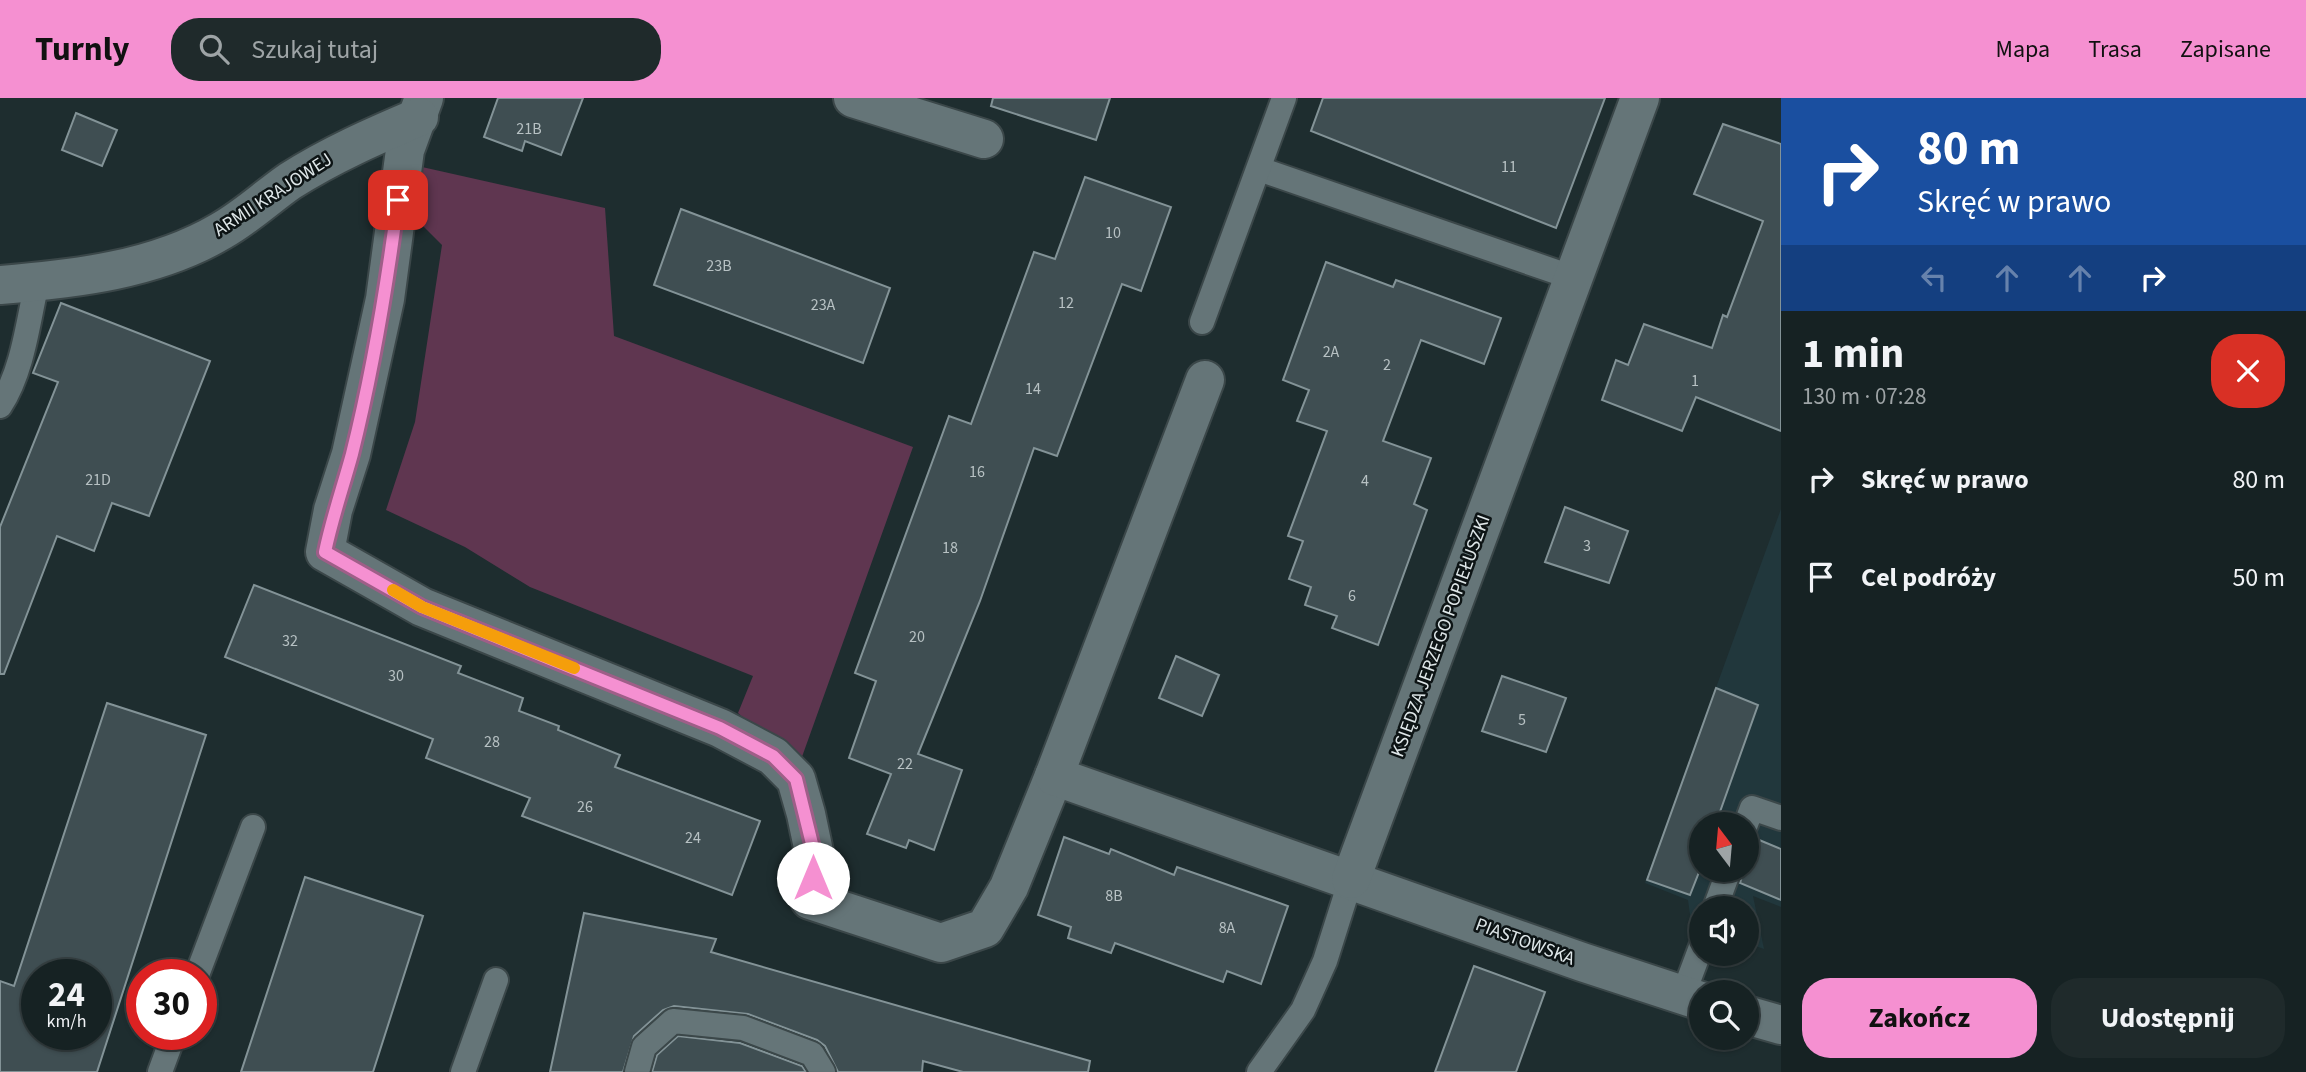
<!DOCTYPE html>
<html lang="pl">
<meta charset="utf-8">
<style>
:root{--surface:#162223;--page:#1f2a2b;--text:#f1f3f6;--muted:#9ea4a6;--line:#353f41;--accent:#f590d1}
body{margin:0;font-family:"Source Sans 3",sans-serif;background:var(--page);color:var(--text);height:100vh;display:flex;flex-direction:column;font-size:26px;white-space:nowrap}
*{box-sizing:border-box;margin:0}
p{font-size:23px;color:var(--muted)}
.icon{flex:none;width:38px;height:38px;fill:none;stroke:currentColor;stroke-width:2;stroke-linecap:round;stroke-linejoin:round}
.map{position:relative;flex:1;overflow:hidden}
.drawer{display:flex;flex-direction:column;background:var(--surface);width:525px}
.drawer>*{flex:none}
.banner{background:#1a4fa0;color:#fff;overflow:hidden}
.needle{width:46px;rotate:344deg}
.controls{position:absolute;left:1689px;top:714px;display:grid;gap:14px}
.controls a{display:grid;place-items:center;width:70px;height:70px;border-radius:50%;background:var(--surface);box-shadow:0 2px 5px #0004,0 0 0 2px var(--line);font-size:35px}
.speed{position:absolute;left:21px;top:861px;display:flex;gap:14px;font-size:35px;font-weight:700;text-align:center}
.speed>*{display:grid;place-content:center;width:91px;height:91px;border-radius:50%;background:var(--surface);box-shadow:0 2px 5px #0004,0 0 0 2px var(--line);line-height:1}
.speed small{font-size:18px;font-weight:400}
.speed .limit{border:10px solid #d22;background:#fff;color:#111}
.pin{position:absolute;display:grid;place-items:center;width:60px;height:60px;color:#fff;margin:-30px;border-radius:14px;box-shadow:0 4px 10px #0006}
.me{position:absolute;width:77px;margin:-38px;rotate:0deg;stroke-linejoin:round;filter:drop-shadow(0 0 5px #0008)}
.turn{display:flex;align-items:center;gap:24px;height:147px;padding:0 21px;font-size:32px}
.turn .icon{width:91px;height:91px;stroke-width:2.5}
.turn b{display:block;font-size:49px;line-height:60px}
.lanes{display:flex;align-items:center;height:66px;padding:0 21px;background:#0003;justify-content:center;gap:35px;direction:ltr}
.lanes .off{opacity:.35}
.round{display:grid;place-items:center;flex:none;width:74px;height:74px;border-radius:28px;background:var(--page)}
.head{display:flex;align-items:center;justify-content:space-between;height:119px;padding:0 21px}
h1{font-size:42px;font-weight:700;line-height:52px}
.button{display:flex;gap:14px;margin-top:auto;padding:14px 21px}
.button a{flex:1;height:80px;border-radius:28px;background:var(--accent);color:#111;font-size:28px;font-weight:700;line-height:80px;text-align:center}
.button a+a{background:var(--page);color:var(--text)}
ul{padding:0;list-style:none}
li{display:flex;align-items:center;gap:21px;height:98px;padding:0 21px}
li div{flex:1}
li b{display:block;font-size:26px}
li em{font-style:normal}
header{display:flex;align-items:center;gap:42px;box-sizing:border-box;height:98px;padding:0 35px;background:var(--accent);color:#111}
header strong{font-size:33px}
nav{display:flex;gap:38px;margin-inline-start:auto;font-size:24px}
.search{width:490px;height:63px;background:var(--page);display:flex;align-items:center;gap:18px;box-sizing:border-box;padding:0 24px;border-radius:28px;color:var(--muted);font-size:26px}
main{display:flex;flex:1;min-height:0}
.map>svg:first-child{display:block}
.built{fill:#21373c;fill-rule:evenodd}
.green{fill:#5f3650}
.building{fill:#3f4e52;stroke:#839397;stroke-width:2;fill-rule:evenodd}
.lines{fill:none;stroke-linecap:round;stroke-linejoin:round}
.lane-casing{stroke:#3b4749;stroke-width:28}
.street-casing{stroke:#3b4749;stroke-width:42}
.lane{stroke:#657578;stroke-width:24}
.street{stroke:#657578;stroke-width:38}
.route-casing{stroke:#9f5e88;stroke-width:18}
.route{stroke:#f590d1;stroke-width:12}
.slow{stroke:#f59e0b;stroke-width:12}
.labels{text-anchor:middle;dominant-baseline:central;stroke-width:5;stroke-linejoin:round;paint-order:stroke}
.number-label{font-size:16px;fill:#b7c1c3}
.street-label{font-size:19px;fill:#dfe7e9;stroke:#0d1415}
</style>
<header>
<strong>Turnly</strong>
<div class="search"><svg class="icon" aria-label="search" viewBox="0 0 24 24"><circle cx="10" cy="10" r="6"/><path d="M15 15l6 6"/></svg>Szukaj tutaj</div>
<nav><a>Mapa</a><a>Trasa</a><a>Zapisane</a></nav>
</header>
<main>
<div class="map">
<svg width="1781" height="974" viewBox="0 0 1781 974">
<rect width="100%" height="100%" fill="#1e2d2f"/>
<path class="built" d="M 1781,411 L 1781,809 L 1753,798 L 1764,851 L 1747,845 L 1746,810 L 1701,810 L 1701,828 L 1691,824 L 1688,802 L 1645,785 ZM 1701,726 L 1746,726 L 1746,772 L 1701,772 Z"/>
<path class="green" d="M 422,69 L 605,110 L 614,238 L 913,349 L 798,670 L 738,615 L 753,578 L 530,489 L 465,449 L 386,412 L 415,324 L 442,147 L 416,121 Z"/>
<g class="building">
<path d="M 498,0 L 583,0 L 561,57 L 525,43 L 522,53 L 484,39 Z"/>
<path d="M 993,0 L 1110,0 L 1096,42 L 991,8 Z"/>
<path d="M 1323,0 L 1605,0 L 1556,130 L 1311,33 Z"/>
<path d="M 76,15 L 117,32 L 102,68 L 62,52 Z"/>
<path d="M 1723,26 L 1781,46 L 1781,333 L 1696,299 L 1682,333 L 1602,302 L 1616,262 L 1628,267 L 1644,226 L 1712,250 L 1723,217 L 1727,219 L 1763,123 L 1694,96 Z"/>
<path d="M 1085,79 L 1171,109 L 1141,193 L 1122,186 L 1057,358 L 1034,350 L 980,503 L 918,656 L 962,672 L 934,752 L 909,742 L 906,750 L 867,736 L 891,676 L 849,660 L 876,583 L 855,575 L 949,318 L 971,326 L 1034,154 L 1055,161 Z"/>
<path d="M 681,111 L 890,190 L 863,265 L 654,187 Z"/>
<path d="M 1326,164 L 1393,189 L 1396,182 L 1501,220 L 1484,266 L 1421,242 L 1383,343 L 1431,360 L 1414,406 L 1427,412 L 1378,547 L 1332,530 L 1337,518 L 1305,507 L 1311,489 L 1289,481 L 1303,443 L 1288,438 L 1327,333 L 1297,323 L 1309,292 L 1283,282 Z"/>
<path d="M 61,205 L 210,263 L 149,418 L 112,405 L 94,453 L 57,438 L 4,576 L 0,576 L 0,429 L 58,284 L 33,275 Z"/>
<path d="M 1565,409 L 1628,433 L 1609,485 L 1545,464 Z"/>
<path d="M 254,487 L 461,568 L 458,575 L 523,600 L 519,613 L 559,628 L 558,632 L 620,657 L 615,669 L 760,723 L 732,797 L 522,718 L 530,700 L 426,660 L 433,641 L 225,559 Z"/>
<path d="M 1176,558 L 1219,577 L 1202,618 L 1159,600 Z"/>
<path d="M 1502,578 L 1566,600 L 1546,654 L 1482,633 Z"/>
<path d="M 1716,590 L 1758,607 L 1716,725 L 1720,726 L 1701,726 L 1701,769 L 1690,797 L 1647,782 Z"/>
<path d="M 107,605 L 206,637 L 97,974 L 0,974 L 0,883 L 14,888 ZM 37,877 L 96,877 L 96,936 L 37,936 Z"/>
<path d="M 1064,739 L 1109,756 L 1111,751 L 1174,777 L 1177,769 L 1288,808 L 1261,886 L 1227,873 L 1223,884 L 1115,845 L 1111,855 L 1068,840 L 1071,829 L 1038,817 Z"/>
<path d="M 1752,739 L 1781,751 L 1781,802 L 1740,785 L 1744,772 L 1746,772 L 1746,741 Z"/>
<path d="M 305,779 L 423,818 L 373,974 L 241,974 Z"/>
<path d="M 584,815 L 716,841 L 711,854 L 1090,963 L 1088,974 L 963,974 L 923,963 L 922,974 L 838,974 L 825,948 L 817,942 L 748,916 L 674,908 L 663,912 L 634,938 L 623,974 L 550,974 Z"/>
<path d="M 1474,868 L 1545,894 L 1516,974 L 1435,974 Z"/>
<path d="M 678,938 L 740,945 L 802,968 L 806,974 L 652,974 L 657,957 Z"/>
</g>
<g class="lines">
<defs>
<g id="lane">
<path d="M 1259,71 L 1574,180"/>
<path d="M 1202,224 L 1284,0"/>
<path d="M 0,308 C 23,273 28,224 37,184"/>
<path d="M 1746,726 L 1752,710 L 1781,720"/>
<path d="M 1715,810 L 1729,772"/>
<path d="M 197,877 L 253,729"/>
<path d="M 1683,897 L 1701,849"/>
<path d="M 160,974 L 174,936"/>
<path d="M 463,974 L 496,882"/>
<path d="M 637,974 L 644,949 L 673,923 L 743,930 L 812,956 L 823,974"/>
<path d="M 1259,974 L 1303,912 L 1325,863 L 1351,781"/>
</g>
<g id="street">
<path d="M 424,0 L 405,52 L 385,201 L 351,356 L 333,412 L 325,454 L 422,509 L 720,630 L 773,658 L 796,681 L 806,716 L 814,754 L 810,802 L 941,845 L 985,830 L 1009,789 L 1054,678"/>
<path d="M 853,0 L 984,41"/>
<path d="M 0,187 C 74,181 155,172 221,133 C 246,119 267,99 290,83 C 331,57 374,38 419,19"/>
<path d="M 1205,282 L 1054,678 L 1582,864 L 1701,903"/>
<path d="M 1351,781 L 1640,0"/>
<path d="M 1746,917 L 1781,927"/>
</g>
</defs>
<use href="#lane" class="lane-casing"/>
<use href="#street" class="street-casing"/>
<use href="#lane" class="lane"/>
<use href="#street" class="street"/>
</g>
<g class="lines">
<defs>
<path id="route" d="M 398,102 C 387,187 373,272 352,356 C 343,389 332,420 325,454 L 422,509 L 720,630 L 773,658 L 796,681 L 814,754 L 813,780"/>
</defs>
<use href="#route" class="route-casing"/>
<use href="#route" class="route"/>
<path class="slow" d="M 393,492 L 422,509 L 574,570"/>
</g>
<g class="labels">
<g class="number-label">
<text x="529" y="31">21B</text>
<text x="1509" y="69">11</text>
<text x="1113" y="135">10</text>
<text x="719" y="168">23B</text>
<text x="1066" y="205">12</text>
<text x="823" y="207">23A</text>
<text x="1331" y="254">2A</text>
<text x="1387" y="267">2</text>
<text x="1695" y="283">1</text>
<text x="1033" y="291">14</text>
<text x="977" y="374">16</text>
<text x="98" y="382">21D</text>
<text x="1365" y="383">4</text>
<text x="1587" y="448">3</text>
<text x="950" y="450">18</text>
<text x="1352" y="498">6</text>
<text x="917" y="539">20</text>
<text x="290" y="543">32</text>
<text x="396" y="578">30</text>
<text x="1522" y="622">5</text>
<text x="492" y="644">28</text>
<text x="905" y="666">22</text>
<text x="585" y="709">26</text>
<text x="693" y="740">24</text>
<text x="1114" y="798">8B</text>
<text x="1227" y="830">8A</text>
</g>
<g class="street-label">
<text transform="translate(273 97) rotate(-33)">ARMII KRAJOWEJ</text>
<text transform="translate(1441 538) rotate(-70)">KSIĘDZA JERZEGO POPIEŁUSZKI</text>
<text transform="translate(1525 844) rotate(20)">PIASTOWSKA</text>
</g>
</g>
</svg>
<div class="controls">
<a><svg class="needle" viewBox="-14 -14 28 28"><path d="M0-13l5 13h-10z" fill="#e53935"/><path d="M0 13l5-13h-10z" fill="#9ea4a6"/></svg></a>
<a><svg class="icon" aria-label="sound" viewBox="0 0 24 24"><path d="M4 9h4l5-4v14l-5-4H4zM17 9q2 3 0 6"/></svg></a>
<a><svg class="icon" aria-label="search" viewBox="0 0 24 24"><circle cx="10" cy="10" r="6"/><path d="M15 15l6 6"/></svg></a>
</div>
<div class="speed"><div>24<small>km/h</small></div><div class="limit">30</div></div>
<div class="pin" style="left:398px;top:102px;background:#d93025"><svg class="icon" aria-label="arrive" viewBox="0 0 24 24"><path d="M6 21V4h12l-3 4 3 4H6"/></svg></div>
<svg class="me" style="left:813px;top:780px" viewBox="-20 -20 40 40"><circle r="19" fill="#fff"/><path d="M0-13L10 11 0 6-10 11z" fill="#f590d1"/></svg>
</div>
<section class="drawer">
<div class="banner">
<div class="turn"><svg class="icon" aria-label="right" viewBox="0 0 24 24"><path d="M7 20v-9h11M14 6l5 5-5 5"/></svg><div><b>80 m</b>Skręć w prawo</div></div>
<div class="lanes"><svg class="icon off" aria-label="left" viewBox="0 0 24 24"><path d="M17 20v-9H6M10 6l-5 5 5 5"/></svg><svg class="icon off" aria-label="ahead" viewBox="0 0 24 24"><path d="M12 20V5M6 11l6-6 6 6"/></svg><svg class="icon off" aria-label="ahead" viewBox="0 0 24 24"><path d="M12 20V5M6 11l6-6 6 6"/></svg><svg class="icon" aria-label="right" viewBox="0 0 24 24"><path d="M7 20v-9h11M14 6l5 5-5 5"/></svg></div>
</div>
<div class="head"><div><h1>1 min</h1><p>130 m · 07:28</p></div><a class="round" style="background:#d93025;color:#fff"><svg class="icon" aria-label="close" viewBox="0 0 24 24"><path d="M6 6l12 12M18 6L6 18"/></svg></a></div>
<ul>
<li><svg class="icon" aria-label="right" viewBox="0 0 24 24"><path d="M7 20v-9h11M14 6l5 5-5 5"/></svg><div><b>Skręć w prawo</b></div><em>80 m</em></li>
<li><svg class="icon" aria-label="arrive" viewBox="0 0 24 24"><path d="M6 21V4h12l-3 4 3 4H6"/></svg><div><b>Cel podróży</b></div><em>50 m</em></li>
</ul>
<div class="button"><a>Zakończ</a><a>Udostępnij</a></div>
</section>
</main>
